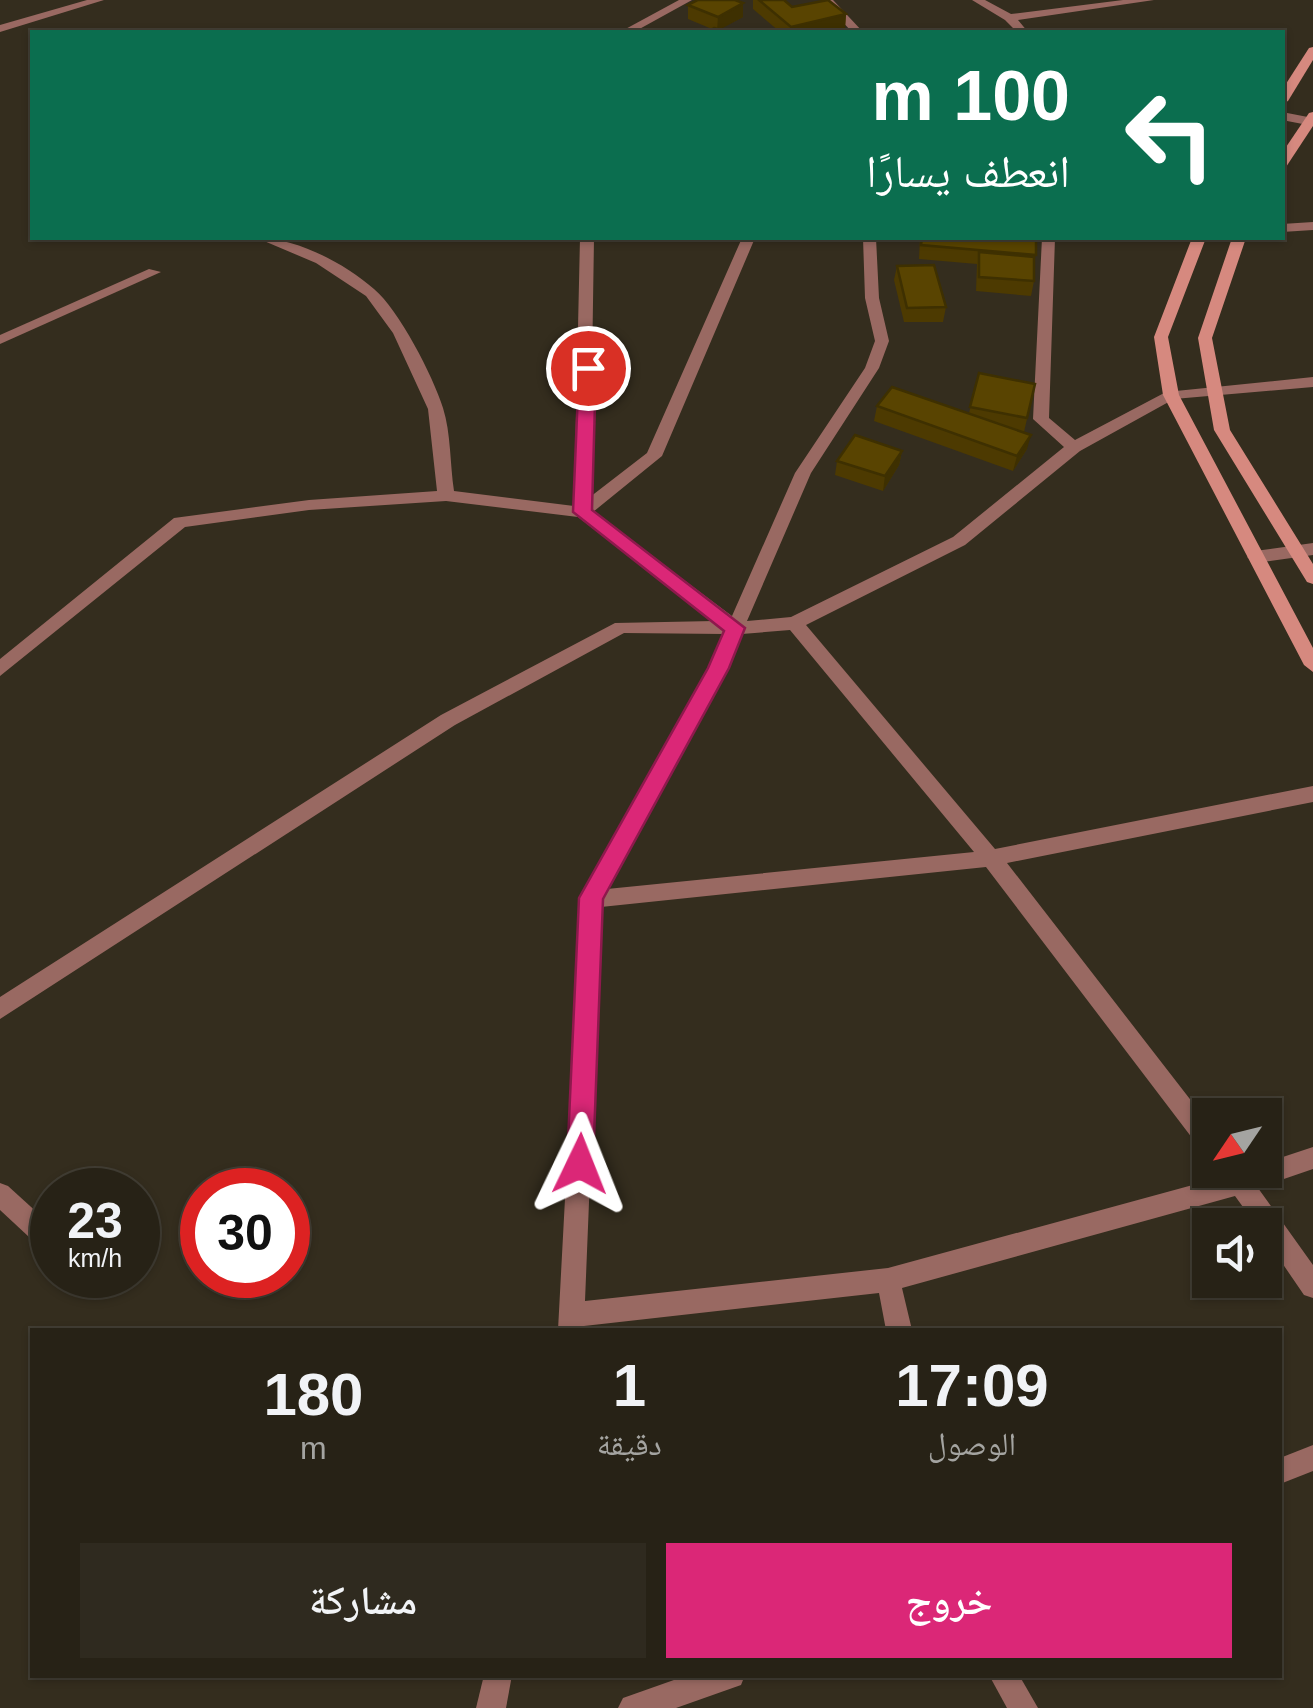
<!DOCTYPE html>
<html lang="ar">
<meta charset="utf-8">
<style>
:root{--surface:#272216;--page:#2f2a1f;--text:#f1f3f6;--muted:#a4a4a1;--line:#433f35;--accent:#db2777}
body{margin:0;font-family:Helvetica,"Noto Naskh Arabic",sans-serif;background:var(--page);color:var(--text);direction:rtl;height:100vh;display:flex;flex-direction:column;font-size:38px;white-space:nowrap}
*{box-sizing:border-box;margin:0}
p{font-size:32px;color:var(--muted)}
.icon{flex:none;width:55px;height:55px;fill:none;stroke:currentColor;stroke-width:2;stroke-linecap:round;stroke-linejoin:round}
.map{position:relative;flex:1;overflow:hidden;direction:ltr}
.drawer{position:absolute;left:30px;top:1328px;width:1252px;height:350px;display:flex;flex-direction:column;background:var(--surface);border-radius:0px;box-shadow:0 2px 8px #0004,0 0 0 2px var(--line);direction:rtl}
.drawer>*{flex:none}
.banner{position:absolute;left:30px;top:30px;width:1255px;height:210px;border-radius:0px;box-shadow:0 2px 8px #0004,0 0 0 2px var(--line);direction:rtl;background:#0b6e4f;color:#fff;overflow:hidden}
.needle{width:65px;rotate:235deg}
.buttons{position:absolute;left:1192px;top:1098px;display:grid;gap:20px}
.buttons a{display:grid;place-items:center;width:90px;height:90px;border-radius:0px;background:var(--surface);box-shadow:0 2px 8px #0004,0 0 0 2px var(--line);font-size:50px}
.speed{position:absolute;left:30px;top:1168px;display:flex;gap:20px;font-size:50px;font-weight:700;text-align:center}
.speed>*{display:grid;place-content:center;width:130px;height:130px;border-radius:50%;background:var(--surface);box-shadow:0 2px 8px #0004,0 0 0 2px var(--line);line-height:1}
.speed small{font-size:25px;font-weight:400}
.speed .limit{border:15px solid #d22;background:#fff;color:#111}
.pin{position:absolute;display:grid;place-items:center;width:85px;height:85px;color:#fff;margin:-42px;border:5px solid #fff;border-radius:50%;box-shadow:0 2px 10px #0007}
.me{position:absolute;width:110px;margin:-55px;rotate:2deg;stroke-linejoin:round;filter:drop-shadow(0 0 8px #0008)}
.turn{display:flex;align-items:center;gap:35px;height:210px;padding:0 50px;font-size:45px}
.turn .icon{width:130px;height:130px;stroke-width:2.5}
.turn b{display:block;font-size:70px;line-height:85px}
.eta{display:flex;justify-content:space-evenly;align-items:center;height:170px;text-align:center}
.eta b{font-size:60px;font-weight:600;line-height:70px}
.action{display:flex;gap:20px;margin-top:auto;padding:20px 50px}
.action a{flex:1;height:115px;border-radius:0px;background:var(--accent);color:#fff;font-size:40px;font-weight:600;line-height:115px;text-align:center}
.action a+a{background:var(--page);color:var(--text)}
.map>svg:first-child{display:block}
.lines{fill:none;stroke-linecap:round;stroke-linejoin:round}
.minor{fill:#996962;fill-rule:evenodd}
.secondary{fill:#d6897f;fill-rule:evenodd}
.wall{fill:#4d3a01}
.shaded-wall{fill:#3e3001}
.building{fill:#594401;stroke:#3e3001;stroke-width:2.5}
.route{fill:#db2777;stroke:#8e194d;stroke-width:2.5}
</style>
<div class="map">
<svg width="1313" height="1708" viewBox="0 0 1313 1708">
<rect width="100%" height="100%" fill="#342d1e"/>
<g class="lines">
<g class="minor">
<path d="M 87,0 L 104,0 L 0,32 L 0,25 Z"/>
<path d="M 679,0 L 692,0 L 634,32 L 620,32 Z"/>
<path d="M 822,0 L 833,0 L 863,32 L 852,32 Z"/>
<path d="M 972,0 L 985,0 L 1011,14 L 1123,0 L 1154,0 L 1018,20 L 1028,32 L 1017,32 L 1005,20 Z"/>
<path d="M 1282,112 L 1313,118 L 1313,126 L 1282,120 Z"/>
<path d="M 1313,222 L 1313,230 L 1282,232 L 1282,224 Z"/>
<path d="M 257,238 C 297,238 344,263 374,289 C 399,310 433,376 443,408 C 451,433 450,465 454,491 L 574,506 L 580,238 L 594,238 L 590,497 L 647,453 L 742,238 L 755,238 L 662,456 L 593,512 L 732,616 L 795,473 L 865,368 L 875,341 L 865,298 L 863,238 L 876,238 L 879,298 L 889,341 L 879,368 L 811,473 L 747,621 L 791,617 L 953,537 L 1064,447 L 1033,419 L 1042,238 L 1055,238 L 1049,418 L 1075,440 L 1166,392 L 1313,377 L 1313,387 L 1174,399 L 1080,451 L 965,545 L 806,625 L 995,849 L 1313,786 L 1313,802 L 1007,863 L 1210,1125 L 1210,1154 L 1202,1151 L 986,867 L 601,907 L 585,1301 L 888,1268 L 1222,1177 L 1219,1170 L 1265,1170 L 1265,1163 L 1313,1147 L 1313,1169 L 1258,1188 L 1313,1265 L 1313,1298 L 1304,1295 L 1265,1238 L 1265,1225 L 1256,1225 L 1235,1196 L 902,1288 L 912,1330 L 886,1330 L 879,1293 L 584,1326 L 584,1330 L 558,1330 L 581,899 L 709,668 L 724,634 L 624,633 L 455,725 L 0,1019 L 0,997 L 441,715 L 615,623 L 714,621 L 578,517 L 446,501 L 309,510 L 185,527 L 0,676 L 0,659 L 174,518 L 309,500 L 437,491 L 428,409 L 393,333 L 366,296 L 316,263 ZM 790,630 L 974,852 L 607,889 L 727,668 L 742,634 Z"/>
<path d="M 149,269 L 161,272 L 0,344 L 0,335 Z"/>
<path d="M 1313,543 L 1313,555 L 1255,563 L 1247,557 L 1255,551 Z"/>
<path d="M 0,1183 L 8,1186 L 52,1226 L 52,1254 L 43,1250 L 0,1210 Z"/>
<path d="M 1313,1445 L 1313,1471 L 1280,1484 L 1280,1458 Z"/>
<path d="M 484,1675 L 512,1675 L 506,1708 L 476,1708 Z"/>
<path d="M 688,1675 L 745,1675 L 741,1685 L 676,1708 L 618,1708 L 623,1698 Z"/>
<path d="M 989,1675 L 1019,1675 L 1038,1708 L 1007,1708 Z"/>
</g>
<g class="secondary">
<path d="M 1313,47 L 1313,60 L 1288,101 L 1282,104 L 1282,90 L 1309,48 Z"/>
<path d="M 1313,112 L 1313,126 L 1286,167 L 1282,168 L 1282,153 L 1309,113 Z"/>
<path d="M 1192,238 L 1206,238 L 1168,337 L 1179,395 L 1313,648 L 1313,672 L 1304,665 L 1163,395 L 1154,337 Z"/>
<path d="M 1232,238 L 1246,238 L 1212,338 L 1230,430 L 1313,564 L 1313,584 L 1307,582 L 1214,430 L 1198,338 Z"/>
</g>
</g>
<g class="wall">
<path d="M 753,0 L 784,0 L 792,7 L 846,14 L 845,28 L 826,32 L 780,32 L 753,9 Z"/>
<path d="M 743,3 L 743,17 L 720,29 L 712,29 L 688,19 L 688,5 Z"/>
<path d="M 920,238 L 1036,238 L 1034,281 L 1031,296 L 976,291 L 977,264 L 919,259 Z"/>
<path d="M 897,266 L 946,307 L 943,322 L 904,322 L 894,280 Z"/>
<path d="M 979,373 L 1035,384 L 1024,432 L 1027,449 L 1013,471 L 874,421 L 877,406 L 969,413 Z"/>
<path d="M 902,451 L 899,465 L 883,491 L 835,475 L 837,461 Z"/>
</g>
<g class="shaded-wall">
<path d="M 743,3 L 743,17 L 717,31 L 718,17 Z"/>
<path d="M 846,14 L 845,28 L 826,32 L 790,32 L 791,27 Z"/>
<path d="M 1031,435 L 1027,449 L 1013,471 L 1017,456 Z"/>
<path d="M 902,451 L 899,465 L 883,491 L 885,476 Z"/>
</g>
<g class="building">
<path d="M 698,0 L 735,0 L 743,3 L 718,17 L 688,5 Z"/>
<path d="M 759,0 L 784,0 L 792,7 L 828,0 L 846,14 L 791,27 Z"/>
<path d="M 714,28 L 729,32 L 707,32 Z"/>
<path d="M 1163,29 L 1168,32 L 1149,32 Z"/>
<path d="M 922,238 L 1036,238 L 1036,255 L 921,245 Z"/>
<path d="M 979,252 L 1034,257 L 1034,281 L 979,277 Z"/>
<path d="M 934,265 L 946,307 L 907,308 L 897,266 Z"/>
<path d="M 979,373 L 1035,384 L 1027,418 L 970,407 Z"/>
<path d="M 892,387 L 1031,435 L 1017,456 L 877,406 Z"/>
<path d="M 855,435 L 902,451 L 885,476 L 837,461 Z"/>
</g>
<path class="route" d="M 588,363 L 596,368 L 592,510 L 745,628 L 729,668 L 603,899 L 593,1164 L 590,1172 L 580,1176 L 571,1172 L 567,1164 L 579,898 L 708,668 L 724,631 L 573,512 L 579,368 Z"/>
</svg>
<div class="buttons">
<a><svg class="needle" viewBox="-14 -14 28 28"><path d="M0-13l5 13h-10z" fill="#e53935"/><path d="M0 13l5-13h-10z" fill="#a4a4a1"/></svg></a>
<a><svg class="icon" aria-label="sound" viewBox="0 0 24 24"><path d="M4 9h4l5-4v14l-5-4H4zM17 9q2 3 0 6"/></svg></a>
</div>
<div class="speed"><div>23<small>km/h</small></div><div class="limit">30</div></div>
<div class="pin" style="left:588px;top:368px;background:#d93025"><svg class="icon" aria-label="arrive" viewBox="0 0 24 24"><path d="M6 21V4h12l-3 4 3 4H6"/></svg></div>
<svg class="me" style="left:580px;top:1164px" viewBox="-20 -20 40 40"><path d="M0-17L14 15 0 8-14 15z" fill="#db2777" stroke="#fff" stroke-width="4"/></svg>
<div class="banner">
<div class="turn"><svg class="icon" aria-label="left" viewBox="0 0 24 24"><path d="M17 20v-9H6M10 6l-5 5 5 5"/></svg><div><b>100 m</b>انعطف يسارًا</div></div>
</div>
<section class="drawer">
<div class="eta">
<div><b>17:09</b><p>الوصول</p></div>
<div><b>1</b><p>دقيقة</p></div>
<div><b>180</b><p>m</p></div>
</div>
<div class="action"><a>خروج</a><a>مشاركة</a></div>
</section>
</div>
